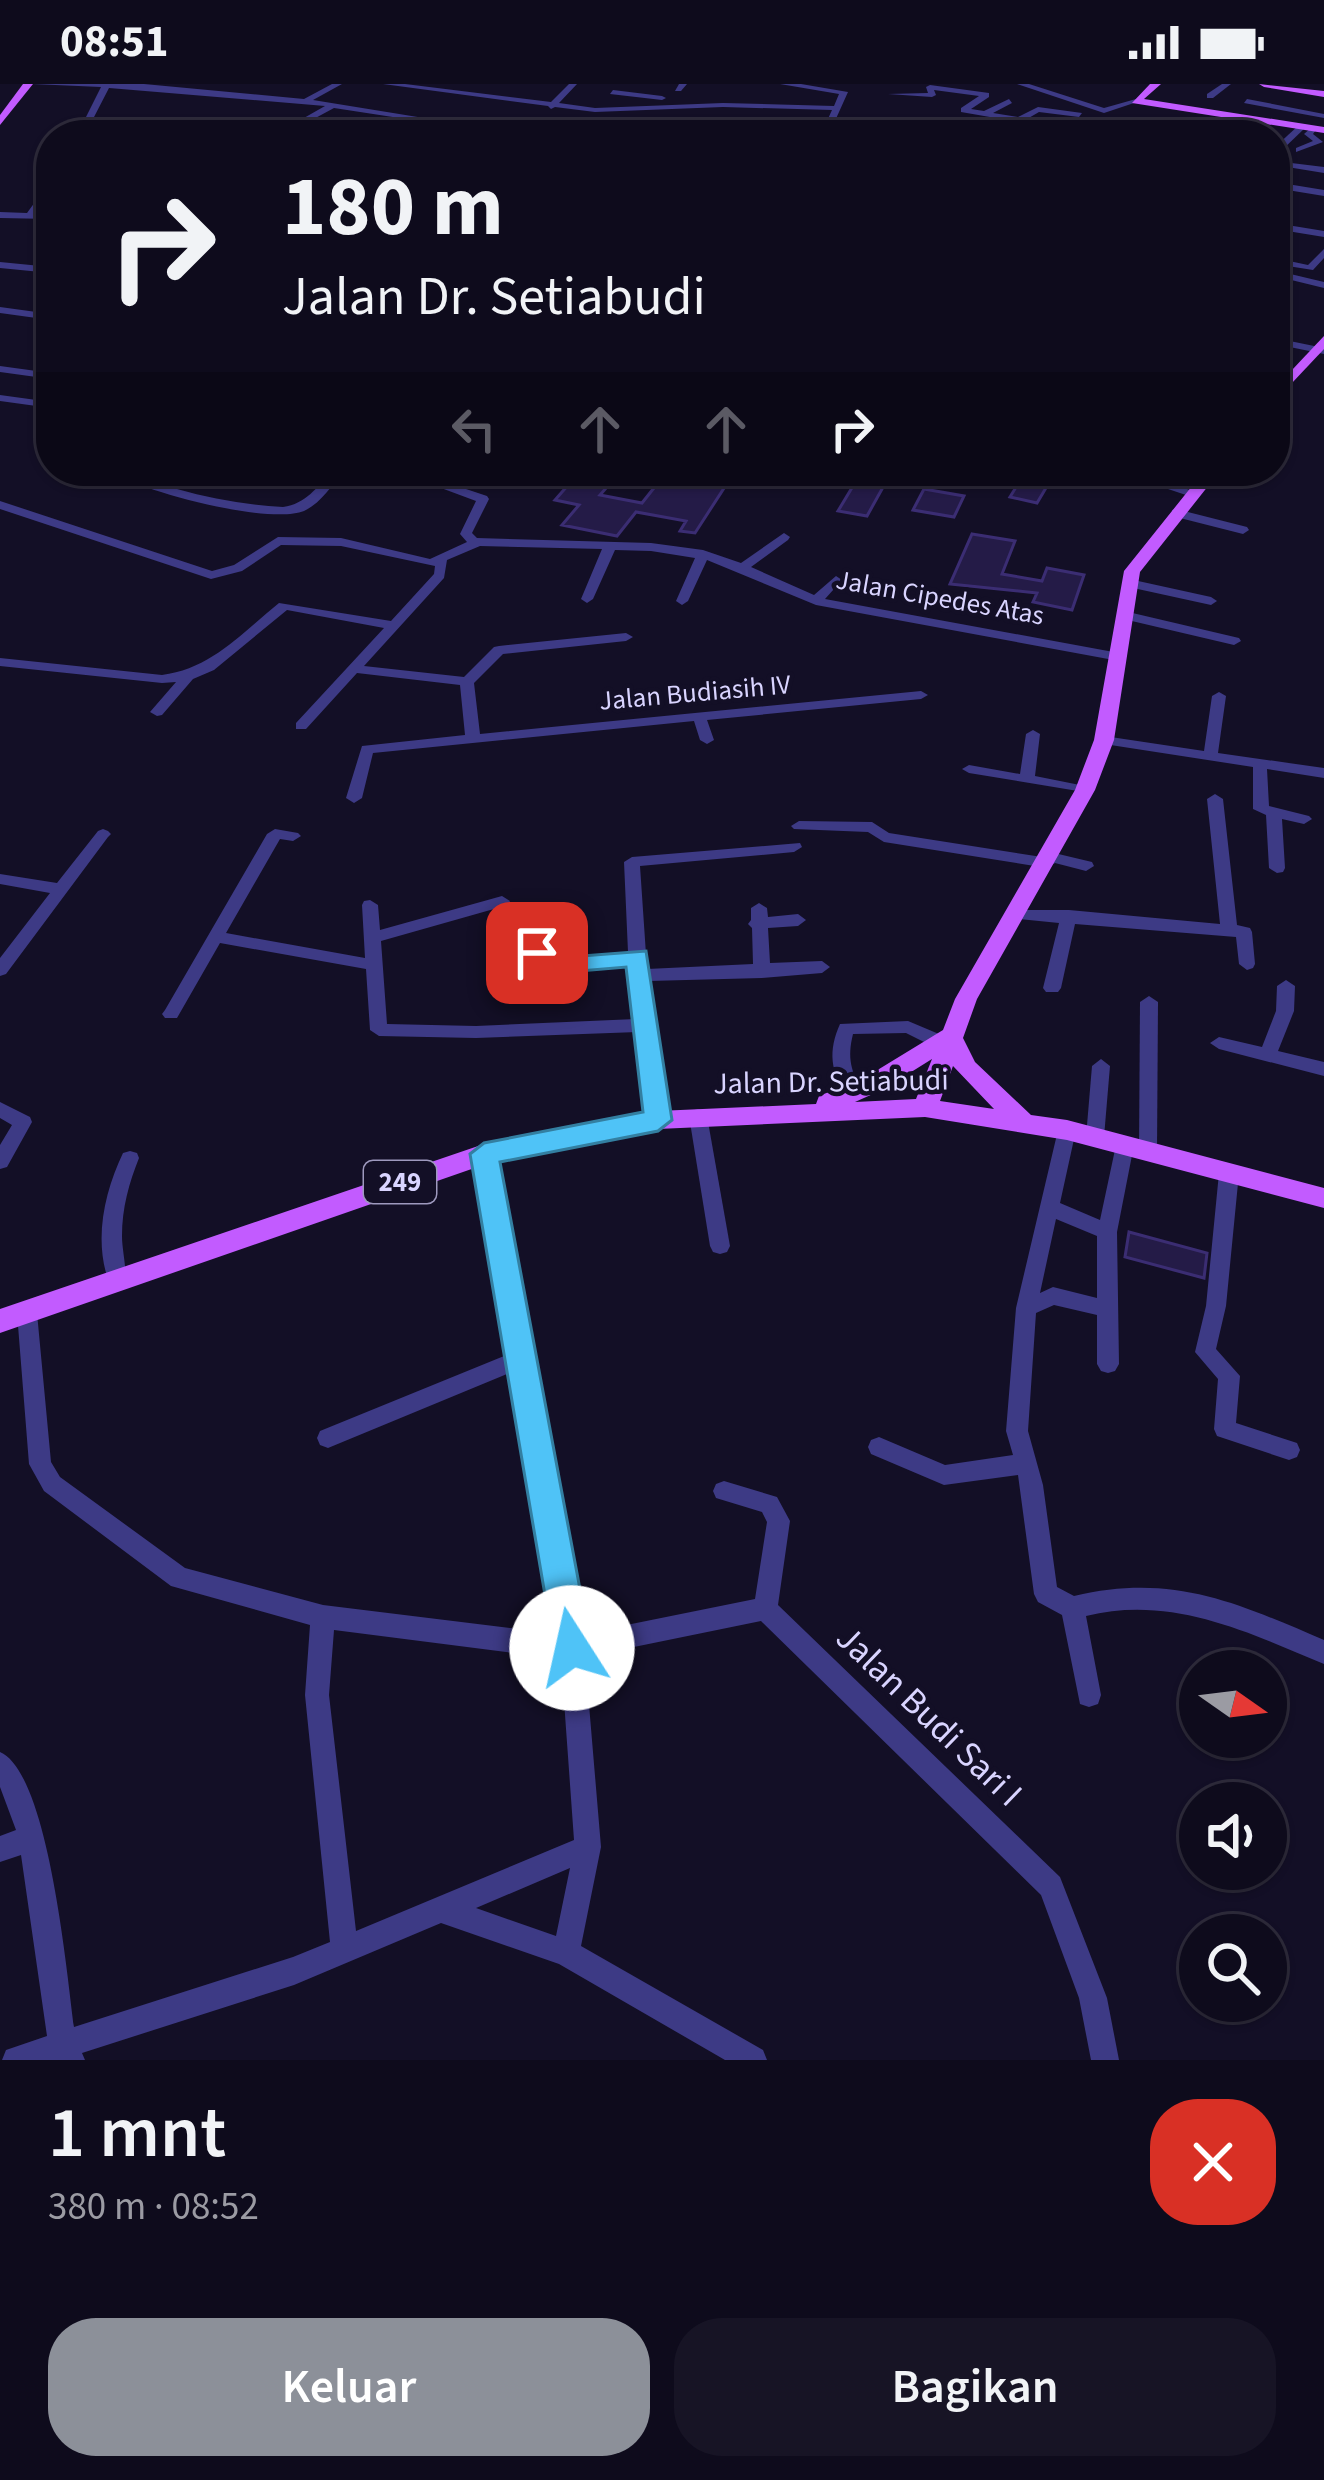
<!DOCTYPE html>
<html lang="id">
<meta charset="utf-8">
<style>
:root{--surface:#0e0b1c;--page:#171425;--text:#f1f3f6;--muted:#9b9ba3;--line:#2e2b3b;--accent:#8c9099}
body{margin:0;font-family:"Source Sans 3",sans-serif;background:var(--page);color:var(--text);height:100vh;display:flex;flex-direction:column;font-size:45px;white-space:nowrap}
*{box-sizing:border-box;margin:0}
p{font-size:39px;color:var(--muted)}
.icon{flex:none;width:66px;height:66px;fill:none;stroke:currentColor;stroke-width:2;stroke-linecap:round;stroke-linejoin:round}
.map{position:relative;height:1976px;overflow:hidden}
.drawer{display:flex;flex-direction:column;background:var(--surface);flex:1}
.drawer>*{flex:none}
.top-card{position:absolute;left:36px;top:36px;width:1254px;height:366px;border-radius:48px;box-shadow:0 3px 9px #0004,0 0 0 3px var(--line);background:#0e0b1c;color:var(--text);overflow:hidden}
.needle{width:78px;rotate:104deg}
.tools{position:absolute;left:1179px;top:1566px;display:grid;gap:24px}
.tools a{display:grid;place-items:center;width:108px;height:108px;border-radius:50%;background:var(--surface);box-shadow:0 3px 9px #0004,0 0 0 3px var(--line);font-size:60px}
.pin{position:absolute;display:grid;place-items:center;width:102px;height:102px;color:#fff;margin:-51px;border-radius:24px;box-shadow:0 6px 18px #0006}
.me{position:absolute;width:132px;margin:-66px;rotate:350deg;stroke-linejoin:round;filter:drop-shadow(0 0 9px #0008)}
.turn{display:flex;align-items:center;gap:42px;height:252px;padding:0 48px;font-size:54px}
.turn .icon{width:156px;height:156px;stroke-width:2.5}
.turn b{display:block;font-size:84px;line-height:102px}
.lanes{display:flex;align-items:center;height:114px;padding:0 48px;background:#0003;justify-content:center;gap:60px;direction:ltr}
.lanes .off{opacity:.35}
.round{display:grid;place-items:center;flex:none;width:126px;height:126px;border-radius:48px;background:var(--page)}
.summary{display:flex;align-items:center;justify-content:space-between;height:204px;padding:0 48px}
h1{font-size:72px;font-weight:600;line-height:90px}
.button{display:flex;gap:24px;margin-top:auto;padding:24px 48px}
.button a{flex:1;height:138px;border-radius:48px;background:var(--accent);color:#fff;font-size:48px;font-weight:600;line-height:138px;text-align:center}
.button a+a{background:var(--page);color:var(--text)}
.status{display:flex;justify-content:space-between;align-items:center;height:84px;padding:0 60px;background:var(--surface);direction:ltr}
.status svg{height:33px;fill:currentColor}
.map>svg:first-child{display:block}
.building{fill:#241b47;stroke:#3b2d73;stroke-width:3}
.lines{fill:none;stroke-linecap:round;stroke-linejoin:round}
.minor{fill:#3d3a85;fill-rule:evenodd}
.major{fill:#c25bff;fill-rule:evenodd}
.route{fill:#4fc3f7;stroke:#337fa1;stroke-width:3}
.labels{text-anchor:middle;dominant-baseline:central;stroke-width:9;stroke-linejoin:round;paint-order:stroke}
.far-street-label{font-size:27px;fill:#d9d4ff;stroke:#130f26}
.shield{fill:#130f26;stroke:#9e99be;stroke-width:3}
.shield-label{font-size:27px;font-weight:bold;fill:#d9d4ff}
.street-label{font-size:30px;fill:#d9d4ff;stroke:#130f26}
.near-street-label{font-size:36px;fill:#d9d4ff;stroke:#130f26}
</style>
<div class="status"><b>08:51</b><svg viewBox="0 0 49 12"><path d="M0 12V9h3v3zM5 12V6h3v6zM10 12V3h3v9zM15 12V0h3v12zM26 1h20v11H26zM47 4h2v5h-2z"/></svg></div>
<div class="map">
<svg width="1324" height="1976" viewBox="0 0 1324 1976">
<rect width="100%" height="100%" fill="#130f26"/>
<g class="building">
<path d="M 536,387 L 621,387 L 600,411 L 642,419 L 665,390 L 726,401 L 695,449 L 680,447 L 686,437 L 636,428 L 617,452 L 562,441 L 579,421 L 555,416 L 569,400 L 535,395 Z"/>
<path d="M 862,387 L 892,387 L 867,432 L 838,427 Z"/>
<path d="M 1026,387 L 1056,387 L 1037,419 L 1010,413 Z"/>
<path d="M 924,405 L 964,412 L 954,433 L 913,426 Z"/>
<path d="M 972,450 L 1015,457 L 1002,490 L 1042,497 L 1047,484 L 1084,491 L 1072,526 L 1033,518 L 1037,509 L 950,500 Z"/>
<path d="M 1129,1148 L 1207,1169 L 1204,1194 L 1125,1173 Z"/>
</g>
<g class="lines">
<g class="minor">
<path d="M 32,0 L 144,0 L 304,15 L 332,0 L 342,0 L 313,16 L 529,51 L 510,51 L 334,24 L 284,51 L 274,51 L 325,22 L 109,4 L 93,35 L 175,43 L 171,45 L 91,39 L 85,51 L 77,51 L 101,3 Z"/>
<path d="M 383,0 L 405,0 L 551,18 L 569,0 L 577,0 L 559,19 L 595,24 L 723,19 L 834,22 L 839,10 L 780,0 L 801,0 L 848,8 L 830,48 L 815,51 L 825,41 L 751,38 L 755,36 L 827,37 L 832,26 L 723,23 L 595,28 L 555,23 L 551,25 L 548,22 Z"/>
<path d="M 679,0 L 687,0 L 681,7 L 675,7 Z"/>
<path d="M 1017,0 L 1029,0 L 1104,24 L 1136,15 L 1140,17 L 1104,29 Z"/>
<path d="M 1222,0 L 1231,0 L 1213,14 L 1207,14 L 1207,10 Z"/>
<path d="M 930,1 L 989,9 L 989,13 L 971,25 L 984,27 L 1009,15 L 1012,19 L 993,29 L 1018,33 L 1038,23 L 1082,29 L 1079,33 L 1039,28 L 1027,35 L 1110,51 L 1092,51 L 1021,38 L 1016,40 L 1013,37 L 961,28 L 961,24 L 979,12 L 934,6 L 936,11 L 932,13 L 888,10 L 928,9 L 926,3 Z"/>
<path d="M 613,6 L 662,12 L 666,14 L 662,16 L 610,10 Z"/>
<path d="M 1247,15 L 1324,30 L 1324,34 L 1244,19 Z"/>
<path d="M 1299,41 L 1306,43 L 1281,67 L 1275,67 L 1275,63 Z"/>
<path d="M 893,43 L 952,49 L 956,51 L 890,47 Z"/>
<path d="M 1312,43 L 1318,43 L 1313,50 L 1323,58 L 1296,68 L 1296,64 L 1313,57 L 1304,50 Z"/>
<path d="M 873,45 L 880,47 L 876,51 L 867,51 Z"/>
<path d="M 1275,77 L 1324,83 L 1324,89 L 1275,81 Z"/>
<path d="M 51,96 L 51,106 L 36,129 L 51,129 L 51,135 L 0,134 L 0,128 L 27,129 Z"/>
<path d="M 1275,98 L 1324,106 L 1324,112 L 1275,104 Z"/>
<path d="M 1275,139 L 1324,147 L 1324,153 L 1275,145 Z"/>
<path d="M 1324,165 L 1324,174 L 1313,186 L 1275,180 L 1275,174 L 1308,181 Z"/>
<path d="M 0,178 L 51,183 L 51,189 L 0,184 Z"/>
<path d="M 1282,188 L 1324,198 L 1324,204 L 1279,193 L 1279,189 Z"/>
<path d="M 0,223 L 51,230 L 51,236 L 0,229 Z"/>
<path d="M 1279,231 L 1288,233 L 1275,243 L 1275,235 Z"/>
<path d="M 1275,254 L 1324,264 L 1324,270 L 1275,260 Z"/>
<path d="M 0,282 L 51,289 L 51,295 L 0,288 Z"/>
<path d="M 0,311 L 51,318 L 51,324 L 0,317 Z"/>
<path d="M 111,387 C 133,387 155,399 177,405 C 212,415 247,421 283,423 C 306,420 317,403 332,387 L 344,387 C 333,400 320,420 304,427 C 269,441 141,408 111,387 Z"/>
<path d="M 278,387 L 271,391 L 265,388 L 266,387 Z"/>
<path d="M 425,387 L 437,387 L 442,397 L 487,412 L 489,415 L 472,449 L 477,454 L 651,459 L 703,466 L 741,479 L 784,449 L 790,453 L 788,456 L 751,483 L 814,511 L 836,492 L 842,496 L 825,515 L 1119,569 L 1126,573 L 1119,577 L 816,521 L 707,476 L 688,517 L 682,521 L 676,517 L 695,474 L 651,467 L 615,466 L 593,515 L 587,519 L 581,515 L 602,465 L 480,462 L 447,476 L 444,494 L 364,582 L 464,593 L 494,563 L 499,562 L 626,549 L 633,553 L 626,557 L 503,570 L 474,599 L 480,650 L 921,607 L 928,611 L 921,615 L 707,636 L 714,656 L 707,660 L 700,656 L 694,637 L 373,669 L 362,714 L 354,719 L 346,714 L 362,662 L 465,651 L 460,601 L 357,589 L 306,645 L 296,645 L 296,639 L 384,544 L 287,526 L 214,586 L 193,595 L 162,631 L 157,632 L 150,628 L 176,598 L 162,599 L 0,582 L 0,574 L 162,591 C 211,585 242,549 279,519 L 391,537 L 434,490 L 435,482 L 341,462 L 281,461 L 242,487 L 211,495 L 0,425 L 0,417 L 212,487 L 234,481 L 278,453 L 341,454 L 430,475 L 467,458 L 460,450 L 476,417 L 433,401 Z"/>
<path d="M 1114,387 L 1132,387 L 1199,409 L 1189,412 Z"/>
<path d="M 1176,425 L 1247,443 L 1249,446 L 1243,450 L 1172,432 L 1172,426 Z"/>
<path d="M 1129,495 L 1211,513 L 1217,517 L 1211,521 L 1124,502 L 1124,496 Z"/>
<path d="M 1124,527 L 1239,554 L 1241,557 L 1234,561 L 1119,534 L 1117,531 Z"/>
<path d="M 1219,608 L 1226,612 L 1218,669 L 1324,684 L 1324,694 L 1267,685 L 1269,722 L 1309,732 L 1312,735 L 1304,740 L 1282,735 L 1285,784 L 1283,788 L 1277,789 L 1269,784 L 1266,731 L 1253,725 L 1253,683 L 1104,660 L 1097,656 L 1104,652 L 1204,667 L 1212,612 Z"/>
<path d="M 1033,646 L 1040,650 L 1035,692 L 1090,703 L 1090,709 L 969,689 L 962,685 L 969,681 L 1020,690 L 1026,650 Z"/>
<path d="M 1215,710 L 1223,715 L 1237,841 L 1250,844 L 1252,848 L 1255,880 L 1253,884 L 1247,886 L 1239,880 L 1236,853 L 1075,840 L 1061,904 L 1058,908 L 1046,908 L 1043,904 L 1059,839 L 1019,835 L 1013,834 L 1011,830 L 1013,826 L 1069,826 L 1220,840 L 1207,715 Z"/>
<path d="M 799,737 L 872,738 L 889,749 L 1042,773 L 1050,768 L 1092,778 L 1094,782 L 1086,787 L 1055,779 L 1047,784 L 884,758 L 868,748 L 794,745 L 791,742 Z"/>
<path d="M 103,745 L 108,747 L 111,750 L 108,753 L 6,890 L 0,892 L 0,874 L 50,809 L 0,800 L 0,790 L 57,799 L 98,747 Z"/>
<path d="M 275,745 L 298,749 L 301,752 L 293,757 L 280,755 L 226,849 L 365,874 L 362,821 L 364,817 L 370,816 L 378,821 L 380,846 L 502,812 L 510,817 L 508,821 L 381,857 L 387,940 L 476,942 L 636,935 L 629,880 L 550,888 L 544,886 L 529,869 L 537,863 L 554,876 L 628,868 L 624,778 L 632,773 L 800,759 L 802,763 L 794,768 L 640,782 L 647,885 L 753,880 L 752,844 L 748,840 L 751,836 L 751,824 L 759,819 L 767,824 L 768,833 L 798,830 L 806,836 L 798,842 L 768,844 L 770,879 L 822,877 L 830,883 L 822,889 L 762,894 L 649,897 L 667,1036 L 665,1041 L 651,1041 L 649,1036 L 638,948 L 476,954 L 379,952 L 370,946 L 366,885 L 220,859 L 177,934 L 165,934 L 162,930 L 165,926 L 267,750 Z"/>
<path d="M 1286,896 L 1295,902 L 1294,927 L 1278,967 L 1324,978 L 1324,992 L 1219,965 L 1210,959 L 1219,953 L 1262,963 L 1276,927 L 1277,902 Z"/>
<path d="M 1149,912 L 1158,918 L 1157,1067 L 1155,1072 L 1141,1072 L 1139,1067 L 1140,918 Z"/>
<path d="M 908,937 L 946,953 L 949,958 L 946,963 L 934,963 L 906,949 L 853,950 C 847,974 851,988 863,1008 L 860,1013 L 848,1013 C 830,988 828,967 840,940 Z"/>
<path d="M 1101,975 L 1110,982 L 1104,1053 L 1102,1058 L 1088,1058 L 1086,1053 L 1092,982 Z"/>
<path d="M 0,1018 L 30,1033 L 32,1038 L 7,1083 L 0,1085 L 0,1061 L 12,1041 L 0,1034 Z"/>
<path d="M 698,1025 L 705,1027 L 707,1032 L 730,1162 L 727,1168 L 720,1170 L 713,1168 L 710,1162 L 689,1032 L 691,1027 Z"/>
<path d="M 1067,1039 L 1074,1041 L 1076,1046 L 1060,1119 L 1100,1136 L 1116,1061 L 1118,1056 L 1132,1056 L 1134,1061 L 1117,1148 L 1119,1280 L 1115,1287 L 1108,1289 L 1101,1287 L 1097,1280 L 1097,1231 L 1054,1221 L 1036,1229 L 1028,1347 L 1043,1401 L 1057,1503 L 1074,1512 C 1172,1489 1235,1518 1324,1556 L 1324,1580 C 1247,1548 1172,1511 1086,1532 L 1101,1611 L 1098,1620 L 1089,1623 L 1080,1620 L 1062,1531 L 1038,1518 L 1034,1510 L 1018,1391 L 944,1401 L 871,1370 L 868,1363 L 871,1356 L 879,1353 L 945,1381 L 1013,1371 L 1006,1347 L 1016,1224 L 1058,1046 L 1060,1041 ZM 1056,1135 L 1097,1152 L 1097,1214 L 1053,1203 L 1040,1209 Z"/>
<path d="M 484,1063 L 491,1065 L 493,1070 L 530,1267 L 534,1274 L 532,1278 L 582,1550 L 755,1515 L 767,1438 L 762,1428 L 716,1414 L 713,1407 L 716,1400 L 724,1397 L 777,1413 L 790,1437 L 778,1521 L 1060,1793 L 1107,1914 L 1119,1976 L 1091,1976 L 1079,1914 L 1041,1811 L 761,1537 L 585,1573 L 601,1763 L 581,1862 L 763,1966 L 767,1976 L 725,1976 L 559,1880 L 441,1839 L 294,1901 L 82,1969 L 85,1976 L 2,1976 L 6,1966 L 47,1952 L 21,1771 L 0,1778 L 0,1752 L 16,1746 L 0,1703 L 0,1668 C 49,1689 67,1891 74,1943 L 293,1873 L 330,1858 L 305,1611 L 310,1541 L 171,1502 L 44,1407 L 29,1380 L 17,1229 L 20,1223 L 27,1220 L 34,1223 L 37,1229 L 51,1378 L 60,1393 L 185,1484 L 323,1521 L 558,1550 L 512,1288 L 328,1364 L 320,1361 L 317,1354 L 320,1347 L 509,1270 L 475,1070 L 477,1065 ZM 334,1546 L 561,1575 L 574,1756 L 356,1847 L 329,1611 ZM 570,1784 L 556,1852 L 476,1824 Z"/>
<path d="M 130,1067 L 137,1069 L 139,1074 C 129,1099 122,1124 122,1152 C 122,1168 128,1186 124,1201 L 117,1203 L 110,1201 C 93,1158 104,1109 123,1069 Z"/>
<path d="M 1229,1081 L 1236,1084 L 1239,1089 L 1226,1222 L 1216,1265 L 1240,1292 L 1236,1339 L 1297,1359 L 1300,1366 L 1297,1373 L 1289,1376 L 1217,1352 L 1214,1345 L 1218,1295 L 1195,1268 L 1206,1222 L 1219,1089 L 1222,1084 Z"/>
</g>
<g class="major">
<path d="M 23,0 L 33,0 L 0,41 L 0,31 Z"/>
<path d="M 1150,0 L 1161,0 L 1144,15 L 1324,43 L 1324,49 L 1132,19 Z"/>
<path d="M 1259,0 L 1324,7 L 1324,13 L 1264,3 Z"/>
<path d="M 1324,252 L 1324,265 L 1275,317 L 1275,304 Z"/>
<path d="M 1204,387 L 1220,387 L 1140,488 L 1114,656 L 1095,706 L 977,915 L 963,954 L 975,978 L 1031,1031 L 1067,1036 L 1324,1104 L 1324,1124 L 1067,1056 L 925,1033 L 658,1045 L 486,1080 L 0,1249 L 0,1225 L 484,1060 L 658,1027 L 816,1020 L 819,1012 L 866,993 L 943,946 L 955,915 L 1075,706 L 1094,656 L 1124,487 ZM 932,975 L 916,1015 L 855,1018 L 884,1005 ZM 953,982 L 994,1025 L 940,1017 Z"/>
</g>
</g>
<path class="route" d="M 537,860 L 556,874 L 646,867 L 672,1036 L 658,1047 L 500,1078 L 591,1564 L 585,1577 L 572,1582 L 559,1577 L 554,1564 L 470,1070 L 484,1059 L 643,1028 L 626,883 L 544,890 L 535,887 L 524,869 Z"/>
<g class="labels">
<g class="far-street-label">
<text transform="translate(940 514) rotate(10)">Jalan Cipedes Atas</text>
<text transform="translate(695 609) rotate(-5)">Jalan Budiasih IV</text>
</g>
<rect class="shield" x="364" y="1077" width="72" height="42" rx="9"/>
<g class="shield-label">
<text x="400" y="1098">249</text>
</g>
<g class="street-label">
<text transform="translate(831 998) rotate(-1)">Jalan Dr. Setiabudi</text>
</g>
<g class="near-street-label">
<text transform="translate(929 1632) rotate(44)">Jalan Budi Sari I</text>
</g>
</g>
</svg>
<div class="tools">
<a><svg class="needle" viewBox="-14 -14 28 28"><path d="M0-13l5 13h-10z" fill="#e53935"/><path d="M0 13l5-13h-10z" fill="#9b9ba3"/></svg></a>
<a><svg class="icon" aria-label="sound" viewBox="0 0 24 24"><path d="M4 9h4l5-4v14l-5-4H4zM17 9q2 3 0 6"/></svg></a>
<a><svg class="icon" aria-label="search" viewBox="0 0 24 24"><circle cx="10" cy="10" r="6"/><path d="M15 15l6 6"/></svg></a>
</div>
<div class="pin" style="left:537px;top:869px;background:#d93025"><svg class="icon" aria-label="arrive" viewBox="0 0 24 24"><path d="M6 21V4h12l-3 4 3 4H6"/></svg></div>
<svg class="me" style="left:572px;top:1564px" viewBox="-20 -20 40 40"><circle r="19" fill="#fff"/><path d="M0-13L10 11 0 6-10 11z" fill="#4fc3f7"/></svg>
<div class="top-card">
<div class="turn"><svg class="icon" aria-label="right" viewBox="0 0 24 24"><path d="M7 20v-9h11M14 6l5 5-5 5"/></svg><div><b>180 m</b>Jalan Dr. Setiabudi</div></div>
<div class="lanes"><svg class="icon off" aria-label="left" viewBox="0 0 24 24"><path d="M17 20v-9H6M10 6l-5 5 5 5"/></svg><svg class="icon off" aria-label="ahead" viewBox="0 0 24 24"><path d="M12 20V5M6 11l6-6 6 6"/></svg><svg class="icon off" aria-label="ahead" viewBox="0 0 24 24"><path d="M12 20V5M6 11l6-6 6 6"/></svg><svg class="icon" aria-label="right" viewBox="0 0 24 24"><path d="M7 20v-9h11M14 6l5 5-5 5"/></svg></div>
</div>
</div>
<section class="drawer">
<div class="summary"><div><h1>1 mnt</h1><p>380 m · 08:52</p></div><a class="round" style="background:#d93025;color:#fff"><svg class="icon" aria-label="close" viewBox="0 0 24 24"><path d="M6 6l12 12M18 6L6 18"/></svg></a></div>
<div class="button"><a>Keluar</a><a>Bagikan</a></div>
</section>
